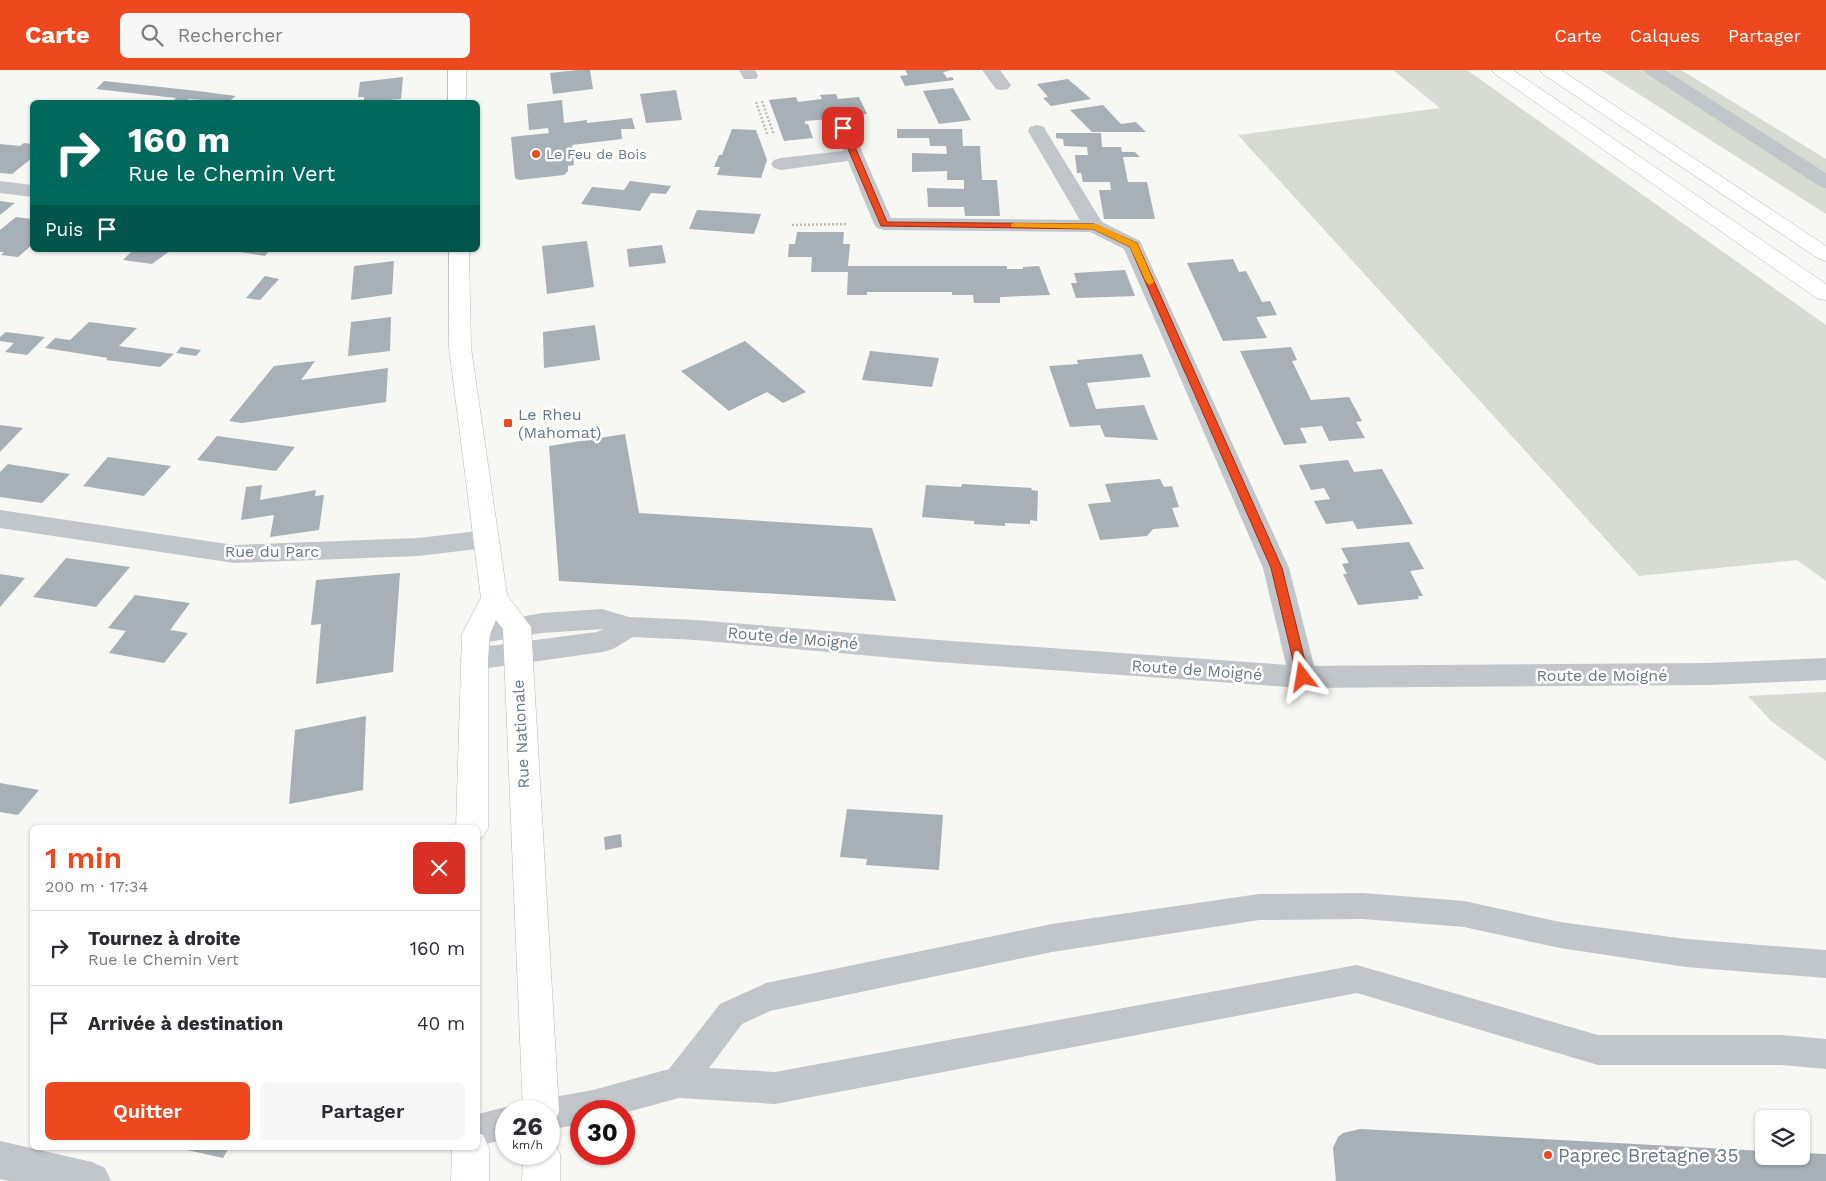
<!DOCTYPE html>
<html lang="fr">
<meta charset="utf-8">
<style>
:root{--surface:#fff;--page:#f7f7f7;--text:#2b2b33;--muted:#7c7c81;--line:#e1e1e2;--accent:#ed481e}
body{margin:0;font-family:"Work Sans",sans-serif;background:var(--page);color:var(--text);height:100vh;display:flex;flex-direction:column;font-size:19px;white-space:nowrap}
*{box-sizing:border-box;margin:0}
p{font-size:16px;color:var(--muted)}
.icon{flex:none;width:28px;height:28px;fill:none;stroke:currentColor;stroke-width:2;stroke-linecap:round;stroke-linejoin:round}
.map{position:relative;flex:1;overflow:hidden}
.drawer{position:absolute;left:30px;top:755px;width:450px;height:325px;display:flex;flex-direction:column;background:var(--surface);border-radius:8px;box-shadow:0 1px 4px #0004}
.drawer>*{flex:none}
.guide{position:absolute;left:30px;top:30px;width:450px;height:152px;border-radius:8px;box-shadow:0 1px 4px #0004;background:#00695c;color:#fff;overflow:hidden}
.buttons{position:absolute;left:1755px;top:1040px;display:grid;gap:10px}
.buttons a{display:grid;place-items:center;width:55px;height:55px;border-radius:8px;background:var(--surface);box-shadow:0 1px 4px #0004;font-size:25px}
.speed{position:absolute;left:495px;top:1030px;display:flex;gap:10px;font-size:25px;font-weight:700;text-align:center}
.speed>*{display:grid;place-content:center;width:65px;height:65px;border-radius:50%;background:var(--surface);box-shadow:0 1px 4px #0004;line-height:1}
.speed small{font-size:12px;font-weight:400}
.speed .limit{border:8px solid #d22;background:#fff;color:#111}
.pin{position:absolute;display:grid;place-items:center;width:42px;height:42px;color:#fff;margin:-21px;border-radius:10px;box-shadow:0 2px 8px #0006}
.me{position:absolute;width:55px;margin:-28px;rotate:346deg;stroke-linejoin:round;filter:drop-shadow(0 0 4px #0008)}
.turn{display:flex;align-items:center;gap:18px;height:105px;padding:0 15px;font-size:22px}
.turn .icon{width:65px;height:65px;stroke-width:2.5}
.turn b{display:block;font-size:35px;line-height:42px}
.then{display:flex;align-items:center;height:48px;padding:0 15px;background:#0003;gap:10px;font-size:19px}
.round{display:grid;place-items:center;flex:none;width:52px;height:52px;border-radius:8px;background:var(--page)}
.headline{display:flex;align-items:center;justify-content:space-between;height:85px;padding:0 15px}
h1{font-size:30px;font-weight:600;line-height:38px;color:var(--accent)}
.cta{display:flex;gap:10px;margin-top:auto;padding:10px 15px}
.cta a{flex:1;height:58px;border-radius:8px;background:var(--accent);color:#fff;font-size:20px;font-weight:600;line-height:58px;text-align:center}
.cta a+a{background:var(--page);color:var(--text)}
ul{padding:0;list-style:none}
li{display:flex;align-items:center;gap:15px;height:75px;padding:0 15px;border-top:1px solid var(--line)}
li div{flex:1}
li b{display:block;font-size:19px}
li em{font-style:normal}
header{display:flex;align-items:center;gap:30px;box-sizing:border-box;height:70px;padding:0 25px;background:var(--accent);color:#fff}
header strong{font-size:24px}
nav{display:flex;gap:28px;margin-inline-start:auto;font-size:18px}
.search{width:350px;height:45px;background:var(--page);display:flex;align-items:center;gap:12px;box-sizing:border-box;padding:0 18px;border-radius:8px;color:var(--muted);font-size:19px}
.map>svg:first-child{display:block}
.green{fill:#d7dcd3}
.building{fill:#a6b0b6}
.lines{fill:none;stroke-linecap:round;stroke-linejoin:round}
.secondary-casing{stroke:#b4babf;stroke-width:1}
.trunk-casing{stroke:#b2b7bb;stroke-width:1}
.path{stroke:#b9bdc0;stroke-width:2.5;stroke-dasharray:2 2;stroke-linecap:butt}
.service{fill:#c1c6ca;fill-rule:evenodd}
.minor{fill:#c1c6ca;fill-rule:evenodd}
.tertiary{fill:#c1c6ca;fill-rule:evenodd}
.secondary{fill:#fff;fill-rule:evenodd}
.trunk{fill:#fff;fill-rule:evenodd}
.route{fill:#ed481e;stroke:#9a2f14}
.slow{fill:#f59e0b}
.poi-dot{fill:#ed481e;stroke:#fff;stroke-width:2}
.labels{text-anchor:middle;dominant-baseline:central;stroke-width:5;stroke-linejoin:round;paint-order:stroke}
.far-poi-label{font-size:14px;fill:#647887;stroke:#fff;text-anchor:start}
.poi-label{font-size:16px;fill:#647887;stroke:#fff;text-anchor:start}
.street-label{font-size:16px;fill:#647887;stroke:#fff}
.near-poi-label{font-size:19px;fill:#647887;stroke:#fff;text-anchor:start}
</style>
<header>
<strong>Carte</strong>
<div class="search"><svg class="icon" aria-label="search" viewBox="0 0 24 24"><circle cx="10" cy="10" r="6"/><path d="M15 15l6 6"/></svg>Rechercher</div>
<nav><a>Carte</a><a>Calques</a><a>Partager</a></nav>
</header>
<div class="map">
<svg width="1826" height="1111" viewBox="0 0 1826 1111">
<rect width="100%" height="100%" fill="#f7f7f4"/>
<g class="green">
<path d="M 1393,0 L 1467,0 L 1826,255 L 1826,511 L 1797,490 L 1639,506 L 1238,65 L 1440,38 Z"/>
<path d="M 1601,0 L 1681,0 L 1826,89 L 1826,144 Z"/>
<path d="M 1826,622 L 1826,691 L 1771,651 L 1748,626 Z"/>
</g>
<g class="building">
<path d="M 577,0 L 590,0 L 593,19 L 553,24 L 550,3 Z"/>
<path d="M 905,0 L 952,0 L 943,2 L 947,8 L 952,7 L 954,10 L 905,16 L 900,6 L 908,5 Z"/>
<path d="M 403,7 L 401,29 L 364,32 L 364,27 L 358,27 L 360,12 Z"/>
<path d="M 1068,9 L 1091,29 L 1051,36 L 1043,28 L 1048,27 L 1037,14 Z"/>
<path d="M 104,11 L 198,21 L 236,26 L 228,32 L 189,29 L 185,32 L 172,32 L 176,28 L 96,19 Z"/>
<path d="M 953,18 L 971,50 L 939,54 L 923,21 Z"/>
<path d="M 676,20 L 682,50 L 646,53 L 640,24 Z"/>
<path d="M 836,24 L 838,29 L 859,27 L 867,44 L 848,46 L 850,50 L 831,52 L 830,49 L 805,51 L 805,54 L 808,54 L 813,68 L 784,71 L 769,30 L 796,27 L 798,32 L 822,29 L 820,25 Z"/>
<path d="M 562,30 L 564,53 L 587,50 L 587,53 L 632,48 L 635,59 L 621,59 L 622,69 L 572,75 L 574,95 L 568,96 L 568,101 L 564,105 L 519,110 L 515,108 L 511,67 L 549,63 L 548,58 L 529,60 L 527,34 Z"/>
<path d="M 1103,35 L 1121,54 L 1136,52 L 1146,62 L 1092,62 L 1070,40 Z"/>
<path d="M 732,59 L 756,60 L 767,90 L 761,108 L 717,105 L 720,97 L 714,97 L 719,85 L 722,85 Z"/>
<path d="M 897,59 L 962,59 L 963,76 L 980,76 L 982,110 L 997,110 L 1000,146 L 965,146 L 964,137 L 928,137 L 927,118 L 964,119 L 964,110 L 947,110 L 947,101 L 912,102 L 912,83 L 947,84 L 946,76 L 930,76 L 929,68 L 897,68 Z"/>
<path d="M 1056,63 L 1101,63 L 1102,77 L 1121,77 L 1122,82 L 1135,82 L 1140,87 L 1123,87 L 1128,112 L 1147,112 L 1155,149 L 1104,149 L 1099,120 L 1111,120 L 1110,112 L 1083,112 L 1081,103 L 1077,103 L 1075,85 L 1088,85 L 1087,77 L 1064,76 L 1063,69 L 1056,68 Z"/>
<path d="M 24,73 L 32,74 L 32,88 L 12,104 L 0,103 L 0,74 L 20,76 Z"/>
<path d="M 630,111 L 671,116 L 666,124 L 651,123 L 640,141 L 581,134 L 592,117 L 624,120 Z"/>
<path d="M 0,131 L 15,133 L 0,145 Z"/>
<path d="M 697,140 L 761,144 L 754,164 L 689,159 Z"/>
<path d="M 16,147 L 32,149 L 32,175 L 18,187 L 1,185 L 4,182 L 0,182 L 0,160 Z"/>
<path d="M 797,162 L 844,162 L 843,174 L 850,174 L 848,196 L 1007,196 L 1007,199 L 1023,199 L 1023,197 L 1039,196 L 1050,225 L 1000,227 L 1000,233 L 974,233 L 973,225 L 952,225 L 952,222 L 867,222 L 867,225 L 847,225 L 848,202 L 811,202 L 812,187 L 788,187 L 789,174 L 795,174 Z"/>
<path d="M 587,171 L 594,217 L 547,224 L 542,176 Z"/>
<path d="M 662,175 L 666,193 L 629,197 L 627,179 Z"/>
<path d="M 133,180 L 171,180 L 152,194 L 123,190 Z"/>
<path d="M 227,180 L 270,180 L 265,186 Z"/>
<path d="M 1233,189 L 1239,202 L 1246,201 L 1262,232 L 1270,231 L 1277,245 L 1256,247 L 1267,268 L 1223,271 L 1187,193 Z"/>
<path d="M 394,191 L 392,224 L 351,230 L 354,196 Z"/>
<path d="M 1125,200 L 1135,226 L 1076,228 L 1071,213 L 1077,213 L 1074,203 Z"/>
<path d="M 265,206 L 279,209 L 260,230 L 246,228 Z"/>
<path d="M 391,247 L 390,281 L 348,286 L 351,252 Z"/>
<path d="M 89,252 L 137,258 L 119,276 L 174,284 L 160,297 L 106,290 L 108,288 L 45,278 L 55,268 L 70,270 Z"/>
<path d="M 595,255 L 600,290 L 544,298 L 543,262 Z"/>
<path d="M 6,262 L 45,267 L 27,285 L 5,282 L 14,273 L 0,271 L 0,267 Z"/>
<path d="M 745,271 L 806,322 L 783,333 L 767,322 L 729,341 L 681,301 Z"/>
<path d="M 181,277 L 201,280 L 196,286 L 176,283 Z"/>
<path d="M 1291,277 L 1297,290 L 1292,291 L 1311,330 L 1349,327 L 1362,351 L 1356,352 L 1365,368 L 1329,371 L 1322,356 L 1300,358 L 1307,373 L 1284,375 L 1240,281 Z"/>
<path d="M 870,281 L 939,288 L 932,317 L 862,310 Z"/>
<path d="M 1142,284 L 1151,307 L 1087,313 L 1096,339 L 1144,335 L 1158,370 L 1105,367 L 1100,355 L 1070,357 L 1049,296 L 1078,294 L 1077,290 Z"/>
<path d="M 315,291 L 301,310 L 388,298 L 386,332 L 242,353 L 229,351 L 274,296 Z"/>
<path d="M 0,355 L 23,358 L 0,382 Z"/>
<path d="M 625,364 L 639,443 L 872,458 L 896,531 L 559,511 L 549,376 Z"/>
<path d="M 217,366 L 295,377 L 276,401 L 197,390 Z"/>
<path d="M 108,387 L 171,396 L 144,426 L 83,416 Z"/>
<path d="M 1348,390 L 1354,402 L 1382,399 L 1413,454 L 1357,459 L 1353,451 L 1326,454 L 1314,431 L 1330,429 L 1324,418 L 1311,420 L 1299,395 Z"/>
<path d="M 8,394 L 70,404 L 42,433 L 0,427 L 0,402 Z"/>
<path d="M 1160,409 L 1164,417 L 1172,416 L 1179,437 L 1172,438 L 1179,457 L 1153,459 L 1147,466 L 1100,470 L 1088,434 L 1111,432 L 1105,414 Z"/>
<path d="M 962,414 L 1032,418 L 1031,420 L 1038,421 L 1037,451 L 1030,450 L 1030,454 L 1005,453 L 1005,456 L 974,454 L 974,451 L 922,447 L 926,415 L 961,417 Z"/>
<path d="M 262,415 L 260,430 L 316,420 L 315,426 L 324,425 L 319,460 L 270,467 L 274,445 L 241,450 L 246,417 Z"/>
<path d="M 1409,472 L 1424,499 L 1410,501 L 1423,526 L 1418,526 L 1419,529 L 1358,535 L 1343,504 L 1347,504 L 1342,494 L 1349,493 L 1341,478 Z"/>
<path d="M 66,488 L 130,497 L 96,537 L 33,527 Z"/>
<path d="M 400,503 L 393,602 L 316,614 L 321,554 L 311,555 L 316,510 Z"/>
<path d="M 0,504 L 25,508 L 0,537 Z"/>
<path d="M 135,525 L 190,533 L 170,560 L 188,563 L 164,593 L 109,583 L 126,561 L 108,558 Z"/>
<path d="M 366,646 L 363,720 L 289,734 L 295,660 Z"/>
<path d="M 0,713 L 39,720 L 18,745 L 0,742 Z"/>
<path d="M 847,739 L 943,745 L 939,800 L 866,795 L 867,789 L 840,787 Z"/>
<path d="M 621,764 L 622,777 L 605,780 L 604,767 Z"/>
<path d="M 1360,1059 L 1764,1081 L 1764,1086 L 1801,1086 L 1801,1083 L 1826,1084 L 1826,1111 L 1336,1111 L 1333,1078 L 1338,1067 L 1343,1063 Z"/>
<path d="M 178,1078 L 229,1078 L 223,1088 Z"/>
</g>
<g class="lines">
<defs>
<g id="secondary">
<rect x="448" y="0" width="18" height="32"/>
<path d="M 449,180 L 469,180 L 471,278 L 507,525 L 531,557 L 559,1041 L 554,1054 L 549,1056 L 549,1041 L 523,1041 L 503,559 L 496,550 L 490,564 L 488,589 L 488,758 L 483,767 L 478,769 L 478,758 L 456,758 L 462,564 L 481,528 L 449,278 Z"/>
<path d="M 478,1063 L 483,1065 L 489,1078 L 489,1111 L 451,1111 L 452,1078 L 478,1078 Z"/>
<path d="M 549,1069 L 554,1071 L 560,1084 L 560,1111 L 522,1111 L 523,1084 L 549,1084 Z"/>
</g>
<g id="trunk">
<path d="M 1492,0 L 1513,0 L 1826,214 L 1826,230 L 1818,229 L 1495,4 Z"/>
<path d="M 1540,0 L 1561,0 L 1826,176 L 1826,191 L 1819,189 L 1543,4 Z"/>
</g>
</defs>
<use href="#secondary" class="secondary-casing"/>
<use href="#trunk" class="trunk-casing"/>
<g class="path">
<path d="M 762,31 L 774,65"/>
<path d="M 756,32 L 768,66"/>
<path d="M 792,155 L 847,154"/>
</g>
<g class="service">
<path d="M 739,0 L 755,0 L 758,6 L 756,9 L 744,9 Z"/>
<path d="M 1363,823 L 1464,831 L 1560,852 L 1686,869 L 1826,880 L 1826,908 L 1686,897 L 1560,878 L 1464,857 L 1363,849 L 1259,850 L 1052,882 L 770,941 L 742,954 L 709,998 L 775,1002 L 1357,895 L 1598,965 L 1782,965 L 1826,969 L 1826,999 L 1782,995 L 1598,995 L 1357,923 L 775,1034 L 679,1028 L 624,1043 L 624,1041 L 581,1041 L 581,1054 L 549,1060 L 549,1041 L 534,1041 L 537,1032 L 549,1028 L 593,1020 L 669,999 L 720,934 L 766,913 L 1052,854 L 1259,824 Z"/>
<path d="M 506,1037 L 517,1041 L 506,1041 L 506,1069 L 478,1076 L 478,1044 Z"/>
</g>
<g class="minor">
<path d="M 982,0 L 1000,0 L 1011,15 L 1008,19 L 1002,20 L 996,19 Z"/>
<path d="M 1644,0 L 1665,0 L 1826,103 L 1826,118 L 1819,116 L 1647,4 Z"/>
<path d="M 843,53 L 850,55 L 852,59 L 891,148 L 1080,150 L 1028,61 L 1030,57 L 1037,55 L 1044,57 L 1046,61 L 1102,152 L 1140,171 L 1289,498 L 1317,607 L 1313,615 L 1303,618 L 1293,615 L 1289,607 L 1263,498 L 1124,179 L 1090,162 L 884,160 L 877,158 L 874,154 L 848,91 L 781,100 L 774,98 L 771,94 L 774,90 L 781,88 L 843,81 L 834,59 L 836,55 Z"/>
<path d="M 0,111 L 32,115 L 32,127 L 0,123 Z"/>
<path d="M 0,440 L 234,475 L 418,468 L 486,460 L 495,463 L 499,469 L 495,475 L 486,478 L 418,486 L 234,493 L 0,458 Z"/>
<path d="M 0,1071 L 92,1092 L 105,1098 L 111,1111 L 10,1111 L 0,1109 Z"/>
</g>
<path class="tertiary" d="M 602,539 L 629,547 L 696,550 L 938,570 L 1303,596 L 1709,593 L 1826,588 L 1826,610 L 1709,615 L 1303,618 L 938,592 L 696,570 L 633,567 L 613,579 L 603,582 L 474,600 L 464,597 L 460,589 L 464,581 L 474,578 L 597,562 L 603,559 L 542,563 L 476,574 L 466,571 L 462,564 L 466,557 L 542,543 Z"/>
<use href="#secondary" class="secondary"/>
<use href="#trunk" class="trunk"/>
</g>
<path class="route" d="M 843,56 L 847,58 L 887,152 L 1094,154 L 1137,173 L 1282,498 L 1309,607 L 1307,610 L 1303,612 L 1297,607 L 1271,498 L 1130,177 L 1093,159 L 881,156 L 839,58 Z"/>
<path class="slow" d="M 1014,153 L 1097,154 L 1137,173 L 1154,212 L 1150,215 L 1146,212 L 1130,177 L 1093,159 L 1011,157 L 1011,154 Z"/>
<g class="poi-dot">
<circle cx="536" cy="84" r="5"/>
<rect x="503" y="348" width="10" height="10" rx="2.5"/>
<circle cx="1548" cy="1085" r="5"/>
</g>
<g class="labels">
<g class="far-poi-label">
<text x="546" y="84">Le Feu de Bois</text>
</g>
<g class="poi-label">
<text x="518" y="344">Le Rheu<tspan x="518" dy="18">(Mahomat)</tspan></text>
</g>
<g class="street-label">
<text x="272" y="481">Rue du Parc</text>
<text transform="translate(793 568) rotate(5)">Route de Moigné</text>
<text transform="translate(1197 600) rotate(4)">Route de Moigné</text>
<text x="1602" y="605">Route de Moigné</text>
<text transform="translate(521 664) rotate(-93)">Rue Nationale</text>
</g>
<g class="near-poi-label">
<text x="1558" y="1085">Paprec Bretagne 35</text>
</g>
</g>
</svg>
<div class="buttons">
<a><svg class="icon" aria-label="layers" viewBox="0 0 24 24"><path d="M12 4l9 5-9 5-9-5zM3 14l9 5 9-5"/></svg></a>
</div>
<div class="speed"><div>26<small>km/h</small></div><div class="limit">30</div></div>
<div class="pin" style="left:843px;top:58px;background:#d93025"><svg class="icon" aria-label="arrive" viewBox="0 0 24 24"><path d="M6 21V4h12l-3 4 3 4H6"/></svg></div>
<svg class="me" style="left:1303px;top:607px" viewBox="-20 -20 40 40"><path d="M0-17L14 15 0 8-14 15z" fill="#ed481e" stroke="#fff" stroke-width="4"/></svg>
<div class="guide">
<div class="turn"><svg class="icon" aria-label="right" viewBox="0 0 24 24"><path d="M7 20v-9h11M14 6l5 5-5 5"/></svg><div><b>160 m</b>Rue le Chemin Vert</div></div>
<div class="then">Puis<svg class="icon" aria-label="arrive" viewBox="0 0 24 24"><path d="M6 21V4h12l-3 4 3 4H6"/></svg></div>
</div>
<section class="drawer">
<div class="headline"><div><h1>1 min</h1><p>200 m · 17:34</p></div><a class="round" style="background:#d93025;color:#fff"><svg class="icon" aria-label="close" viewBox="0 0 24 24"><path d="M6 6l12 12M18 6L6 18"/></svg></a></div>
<ul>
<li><svg class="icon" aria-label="right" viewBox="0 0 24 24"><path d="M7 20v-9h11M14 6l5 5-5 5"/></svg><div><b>Tournez à droite</b><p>Rue le Chemin Vert</p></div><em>160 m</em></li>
<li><svg class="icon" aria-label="arrive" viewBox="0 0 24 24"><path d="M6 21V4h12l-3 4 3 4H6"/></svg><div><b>Arrivée à destination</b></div><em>40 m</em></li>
</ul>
<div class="cta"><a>Quitter</a><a>Partager</a></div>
</section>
</div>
